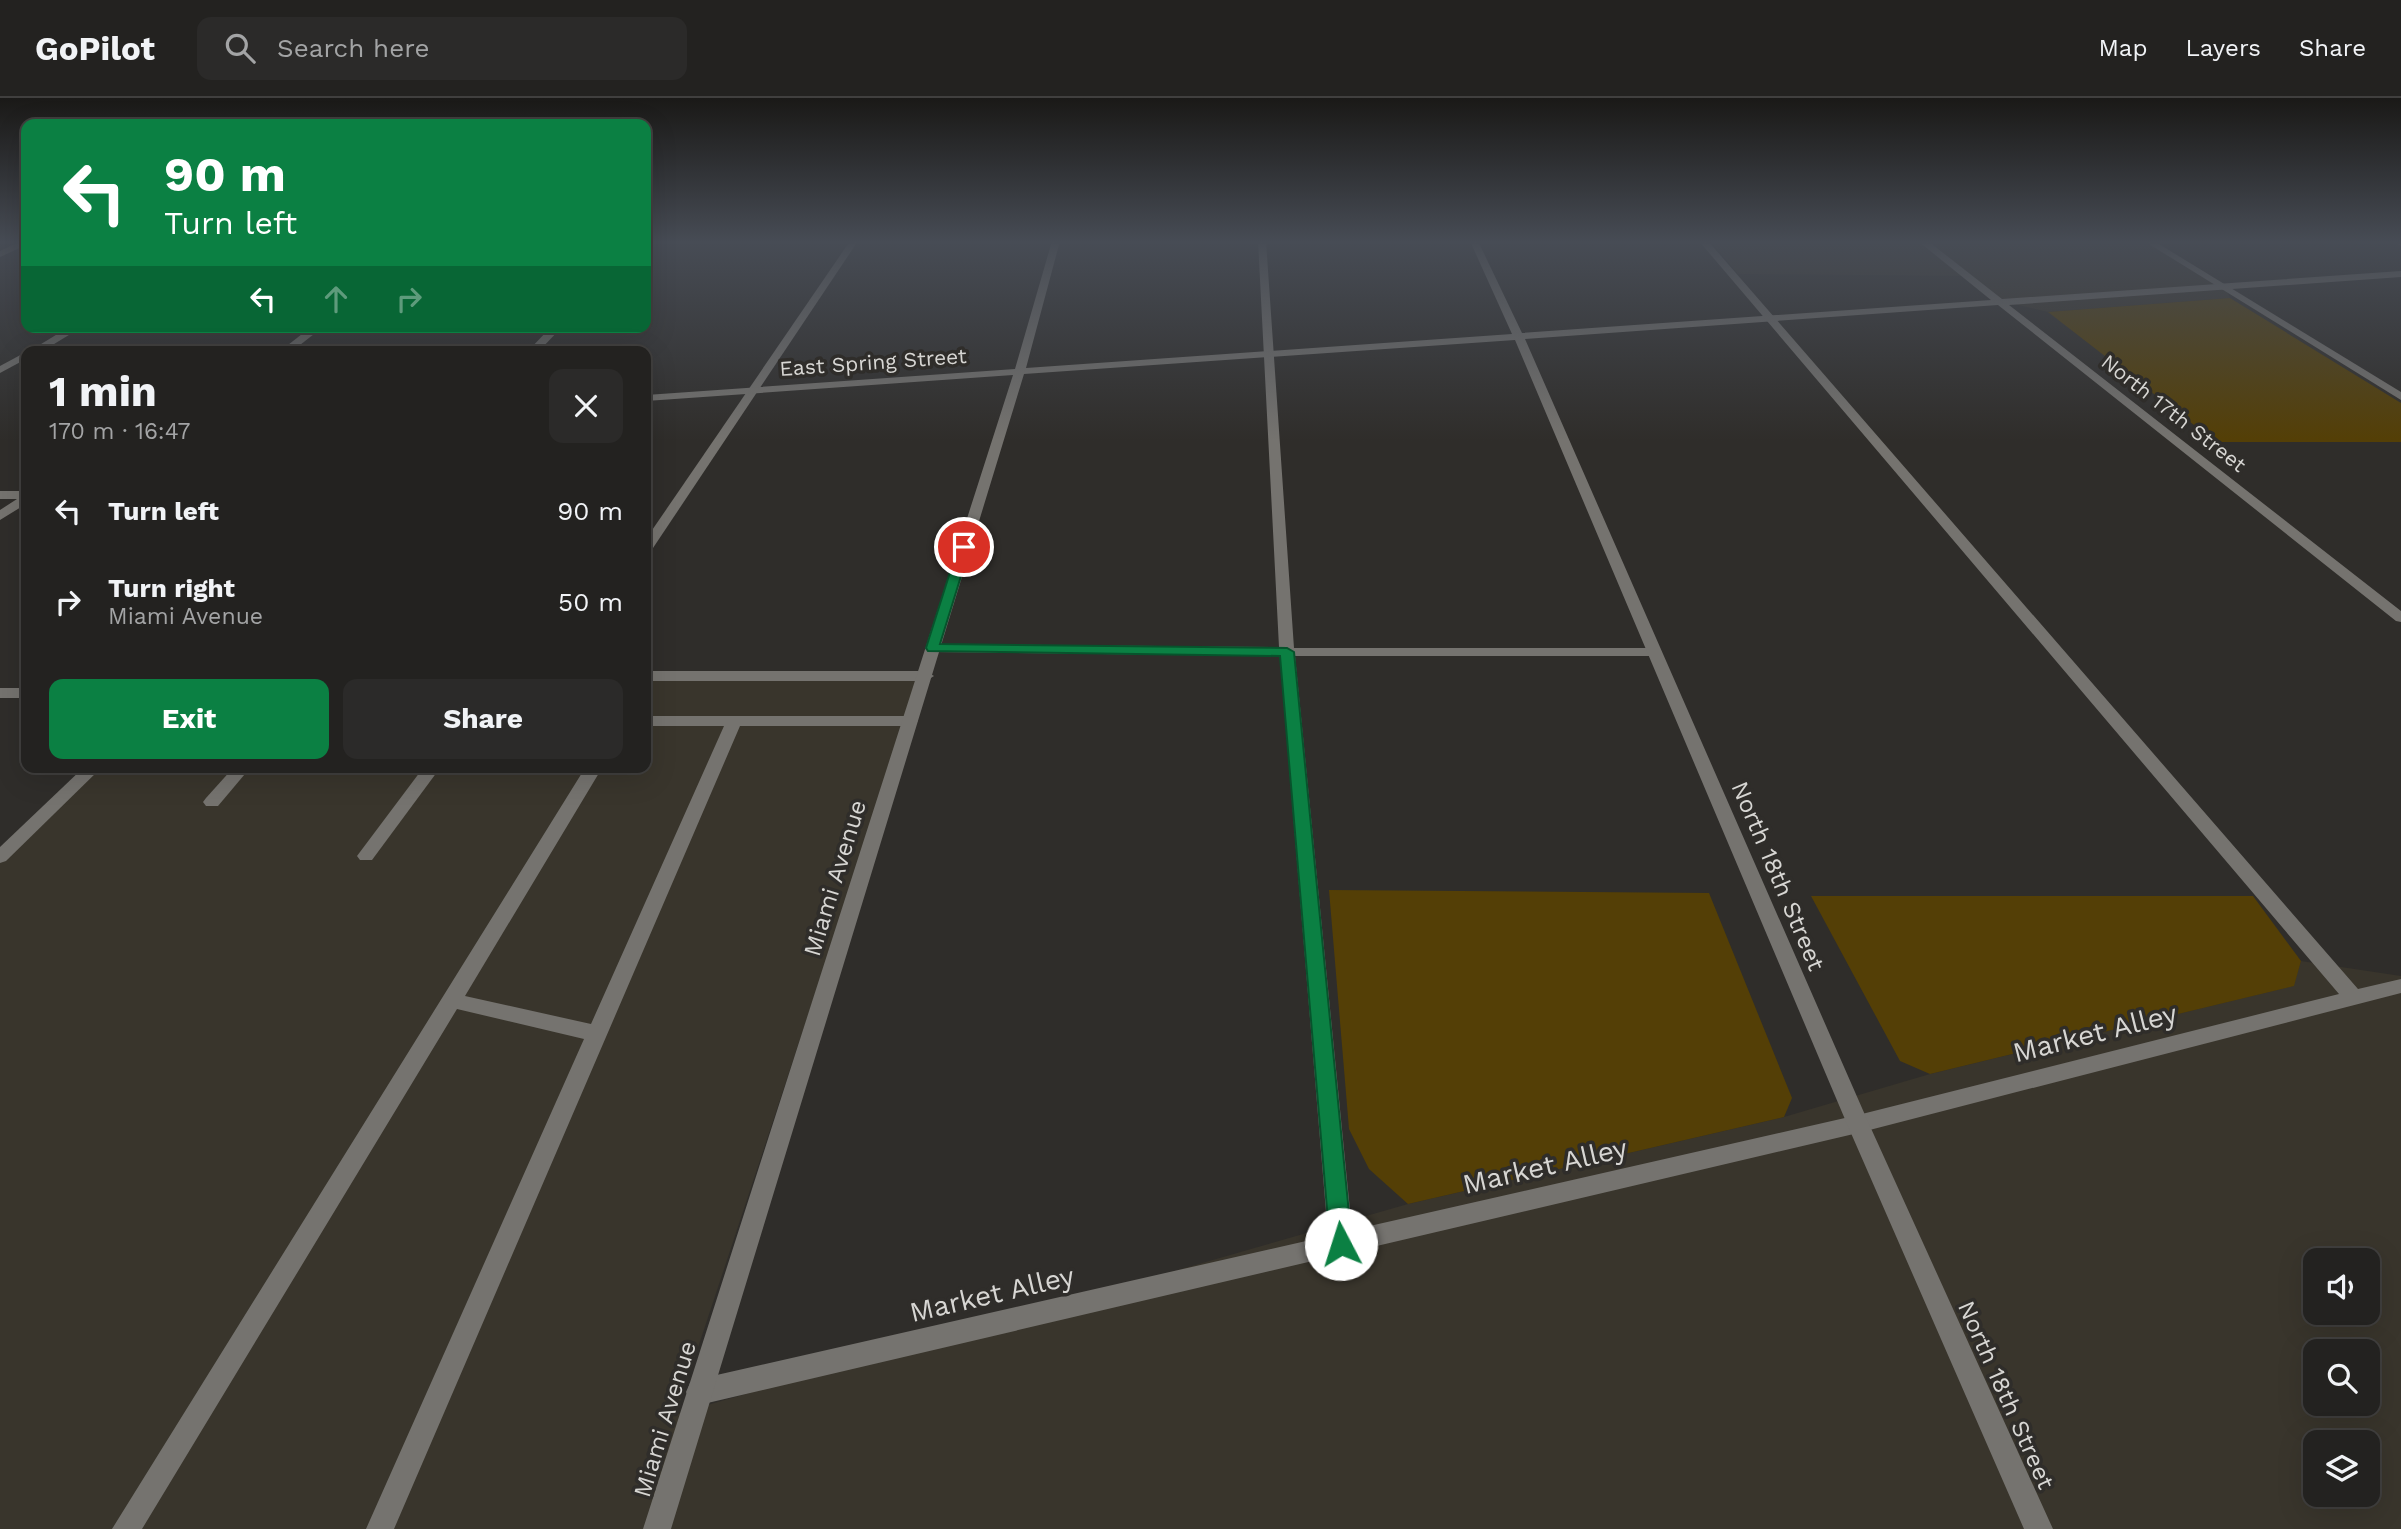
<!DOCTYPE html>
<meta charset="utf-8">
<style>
:root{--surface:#232220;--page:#2b2a29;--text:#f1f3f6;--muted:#a3a4a5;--line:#403f3e;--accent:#0b8043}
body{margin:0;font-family:"Work Sans",sans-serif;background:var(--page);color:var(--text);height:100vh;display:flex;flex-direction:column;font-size:26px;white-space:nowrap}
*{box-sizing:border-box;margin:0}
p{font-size:23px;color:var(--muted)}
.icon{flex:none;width:38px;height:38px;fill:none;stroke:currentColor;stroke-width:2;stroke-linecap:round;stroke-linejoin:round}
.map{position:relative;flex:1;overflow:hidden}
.details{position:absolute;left:21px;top:248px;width:630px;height:427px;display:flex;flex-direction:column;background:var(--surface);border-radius:14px;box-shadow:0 7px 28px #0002,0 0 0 2px var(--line)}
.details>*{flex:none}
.top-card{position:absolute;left:21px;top:21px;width:630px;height:214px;border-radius:14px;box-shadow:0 7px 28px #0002,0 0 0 2px var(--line);background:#0b8043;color:#fff;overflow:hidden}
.fabs{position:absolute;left:2303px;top:1150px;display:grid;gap:14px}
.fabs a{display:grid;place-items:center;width:77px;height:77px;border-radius:14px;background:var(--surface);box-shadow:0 7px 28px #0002,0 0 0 2px var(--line);font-size:35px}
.pin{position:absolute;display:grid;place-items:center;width:60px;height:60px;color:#fff;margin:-30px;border:4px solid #fff;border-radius:50%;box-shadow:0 2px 7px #0007}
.me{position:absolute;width:77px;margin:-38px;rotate:355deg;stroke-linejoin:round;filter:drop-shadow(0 0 5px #0008)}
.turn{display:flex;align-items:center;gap:24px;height:147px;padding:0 28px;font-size:32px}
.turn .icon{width:91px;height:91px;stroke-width:2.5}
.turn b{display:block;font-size:49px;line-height:60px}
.lanes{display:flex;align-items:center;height:66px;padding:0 28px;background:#0003;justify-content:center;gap:35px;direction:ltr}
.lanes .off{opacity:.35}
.round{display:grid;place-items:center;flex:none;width:74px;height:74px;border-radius:14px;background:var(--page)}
.headline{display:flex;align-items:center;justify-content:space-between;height:119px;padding:0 28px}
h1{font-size:42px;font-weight:700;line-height:52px}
.action{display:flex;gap:14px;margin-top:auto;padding:14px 28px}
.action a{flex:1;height:80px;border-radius:14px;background:var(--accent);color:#fff;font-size:28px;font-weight:700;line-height:80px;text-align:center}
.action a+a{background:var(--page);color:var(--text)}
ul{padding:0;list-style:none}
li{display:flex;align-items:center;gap:21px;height:91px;padding:0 28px}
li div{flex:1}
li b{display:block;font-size:26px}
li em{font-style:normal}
header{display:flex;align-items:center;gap:42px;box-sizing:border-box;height:98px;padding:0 35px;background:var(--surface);border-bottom:2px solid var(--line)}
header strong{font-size:33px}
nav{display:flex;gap:38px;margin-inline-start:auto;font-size:24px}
.search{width:490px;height:63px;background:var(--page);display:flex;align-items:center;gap:18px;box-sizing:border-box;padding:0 24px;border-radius:14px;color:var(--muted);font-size:26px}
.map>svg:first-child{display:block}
.built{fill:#39352c;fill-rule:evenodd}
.green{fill:#543f06}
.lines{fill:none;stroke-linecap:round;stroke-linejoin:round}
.lane{fill:#75736f;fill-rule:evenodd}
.street{fill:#75736f;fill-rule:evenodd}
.route{fill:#0b8043;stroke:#07532c;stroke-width:2}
.labels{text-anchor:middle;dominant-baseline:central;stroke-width:7;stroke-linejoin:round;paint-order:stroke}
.far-street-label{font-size:21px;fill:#d7d6d3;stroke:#2f2d2a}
.street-label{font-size:24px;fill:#d7d6d3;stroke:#2f2d2a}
.near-street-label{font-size:28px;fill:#d7d6d3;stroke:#2f2d2a}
</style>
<header>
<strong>GoPilot</strong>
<div class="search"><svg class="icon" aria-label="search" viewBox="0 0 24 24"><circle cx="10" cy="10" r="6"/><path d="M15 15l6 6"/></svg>Search here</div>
<nav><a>Map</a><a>Layers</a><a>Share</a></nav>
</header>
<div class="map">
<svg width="2401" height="1431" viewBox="0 0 2401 1431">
<rect width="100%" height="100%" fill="#2f2d2a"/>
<g class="built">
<path d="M 1710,143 L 2150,143 L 2225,189 L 2230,200 L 2048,214 L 1997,202 L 1966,178 L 1738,176 Z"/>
<path d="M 646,576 L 920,579 L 676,1316 L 1408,1106 L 1784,1019 L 1930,976 L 2293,888 L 2301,863 L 2401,878 L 2401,1431 L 0,1431 L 0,753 L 86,670 L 646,670 ZM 2315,1162 L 2368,1162 L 2368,1214 L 2315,1214 ZM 2315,1253 L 2368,1253 L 2368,1306 L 2315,1306 ZM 2315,1344 L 2368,1344 L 2368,1396 L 2315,1396 Z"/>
</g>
<g class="green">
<path d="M 2230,200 L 2401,305 L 2401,344 L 2216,344 L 2048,214 Z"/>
<path d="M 1329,792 L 1709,795 L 1792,1000 L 1784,1019 L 1408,1106 L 1369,1071 L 1349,1031 Z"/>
<path d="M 1811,798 L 2253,798 L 2301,863 L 2294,888 L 1930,976 L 1900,963 Z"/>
</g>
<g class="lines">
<g class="lane">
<path d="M 21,143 L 26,143 L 26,147 L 0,159 L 0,153 Z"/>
<path d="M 850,143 L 858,143 L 653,450 L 646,454 L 646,441 Z"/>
<path d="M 1258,143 L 1266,143 L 1294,550 L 1655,550 L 1662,554 L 1655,558 L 1295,558 L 1352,1132 L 1858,1017 L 2339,896 L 1699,143 L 1708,143 L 2358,891 L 2401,881 L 2401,895 L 1858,1035 L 699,1307 L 690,1303 L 686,1294 L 690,1285 L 699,1281 L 1328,1138 L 1280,558 L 932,554 L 925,550 L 932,546 L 1279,549 Z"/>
<path d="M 2144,143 L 2154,143 L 2401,294 L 2401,302 Z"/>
<path d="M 311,229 L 323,229 L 291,254 L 279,254 Z"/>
<path d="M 0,393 L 26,393 L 26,406 L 0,422 L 0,412 L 17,401 L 0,401 Z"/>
<path d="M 646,573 L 926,573 L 934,578 L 926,583 L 646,583 Z"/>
<rect x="0" y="590" width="26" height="10"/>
<path d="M 646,618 L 910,618 L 918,623 L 910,628 L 740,628 L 394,1431 L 366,1431 L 584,941 L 457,911 L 142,1431 L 112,1431 L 585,670 L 602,670 L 465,898 L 591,926 L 724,628 L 646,628 Z"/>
<path d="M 233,670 L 250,670 L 218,708 L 206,708 L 203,704 L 206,700 Z"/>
<path d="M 423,670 L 440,670 L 372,762 L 360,762 L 357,758 Z"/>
</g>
<g class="street">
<path d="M 646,143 L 651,143 L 646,147 Z"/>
<path d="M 1052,143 L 1060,143 L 1026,270 L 1512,236 L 1470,143 L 1478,143 L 1522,235 L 1991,202 L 1918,143 L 1928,143 L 2002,201 L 2401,173 L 2401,179 L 2009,207 L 2401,513 L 2401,524 L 2396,523 L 1998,207 L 1525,241 L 1869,1026 L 2053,1431 L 2024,1431 L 1847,1026 L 1515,242 L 1024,276 L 671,1431 L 643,1431 L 1013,277 L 646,303 L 646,297 L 1015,271 Z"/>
<path d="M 2393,143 L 2401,143 L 2401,148 Z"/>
<path d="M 69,229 L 82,229 L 41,254 L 28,254 Z"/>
<path d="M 551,229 L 562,229 L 538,254 L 527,254 Z"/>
<path d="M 26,254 L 26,261 L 0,275 L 0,268 Z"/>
<path d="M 83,670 L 101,670 L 6,763 L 0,765 L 0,749 Z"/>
</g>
</g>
<linearGradient id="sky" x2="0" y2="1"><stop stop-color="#1a1917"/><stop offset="0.42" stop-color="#474c55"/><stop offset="1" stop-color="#474c55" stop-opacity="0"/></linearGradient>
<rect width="2401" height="343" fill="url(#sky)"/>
<path class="route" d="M 964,446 L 970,449 L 940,546 L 1287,550 L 1294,554 L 1352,1146 L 1349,1153 L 1341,1156 L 1333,1153 L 1330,1146 L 1280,558 L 928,553 L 926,550 L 958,449 Z"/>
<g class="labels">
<g class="far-street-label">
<text transform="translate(873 264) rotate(-4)">East Spring Street</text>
<text transform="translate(2174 315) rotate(38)">North 17th Street</text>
</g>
<g class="street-label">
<text transform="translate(1778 778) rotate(67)">North 18th Street</text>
<text transform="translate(835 780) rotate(-73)">Miami Avenue</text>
<text transform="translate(2006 1297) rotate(66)">North 18th Street</text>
<text transform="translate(665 1321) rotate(-73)">Miami Avenue</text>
</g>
<g class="near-street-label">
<text transform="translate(2095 935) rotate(-14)">Market Alley</text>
<text transform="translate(1545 1068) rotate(-13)">Market Alley</text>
<text transform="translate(992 1196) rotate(-13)">Market Alley</text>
</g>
</g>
</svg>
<div class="fabs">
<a><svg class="icon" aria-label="sound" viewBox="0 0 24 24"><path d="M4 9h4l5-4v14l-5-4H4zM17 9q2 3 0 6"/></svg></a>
<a><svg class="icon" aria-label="search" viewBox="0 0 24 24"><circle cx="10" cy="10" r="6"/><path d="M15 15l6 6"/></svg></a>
<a><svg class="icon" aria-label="layers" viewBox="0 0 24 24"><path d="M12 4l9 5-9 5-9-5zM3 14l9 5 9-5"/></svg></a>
</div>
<div class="pin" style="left:964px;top:449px;background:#d93025"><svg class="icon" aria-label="arrive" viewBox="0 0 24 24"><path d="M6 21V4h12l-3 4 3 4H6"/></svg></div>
<svg class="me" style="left:1341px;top:1146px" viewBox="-20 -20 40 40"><circle r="19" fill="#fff"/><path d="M0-13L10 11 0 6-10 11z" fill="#0b8043"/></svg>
<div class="top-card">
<div class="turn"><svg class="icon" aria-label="left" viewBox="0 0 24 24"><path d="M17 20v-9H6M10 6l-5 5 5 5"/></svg><div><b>90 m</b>Turn left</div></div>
<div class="lanes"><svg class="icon" aria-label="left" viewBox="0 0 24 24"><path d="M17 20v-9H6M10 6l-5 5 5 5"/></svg><svg class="icon off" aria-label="ahead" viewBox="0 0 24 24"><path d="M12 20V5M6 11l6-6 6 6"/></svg><svg class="icon off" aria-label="right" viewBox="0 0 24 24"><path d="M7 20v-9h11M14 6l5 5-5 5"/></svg></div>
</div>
<section class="details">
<div class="headline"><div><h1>1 min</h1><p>170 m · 16:47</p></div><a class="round"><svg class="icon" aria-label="close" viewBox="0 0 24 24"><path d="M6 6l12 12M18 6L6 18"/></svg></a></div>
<ul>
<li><svg class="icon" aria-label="left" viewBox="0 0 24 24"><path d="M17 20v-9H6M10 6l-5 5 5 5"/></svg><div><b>Turn left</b></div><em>90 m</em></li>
<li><svg class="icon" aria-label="right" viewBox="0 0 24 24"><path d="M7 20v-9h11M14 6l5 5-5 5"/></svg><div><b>Turn right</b><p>Miami Avenue</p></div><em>50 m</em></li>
</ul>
<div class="action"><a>Exit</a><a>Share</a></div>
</section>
</div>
